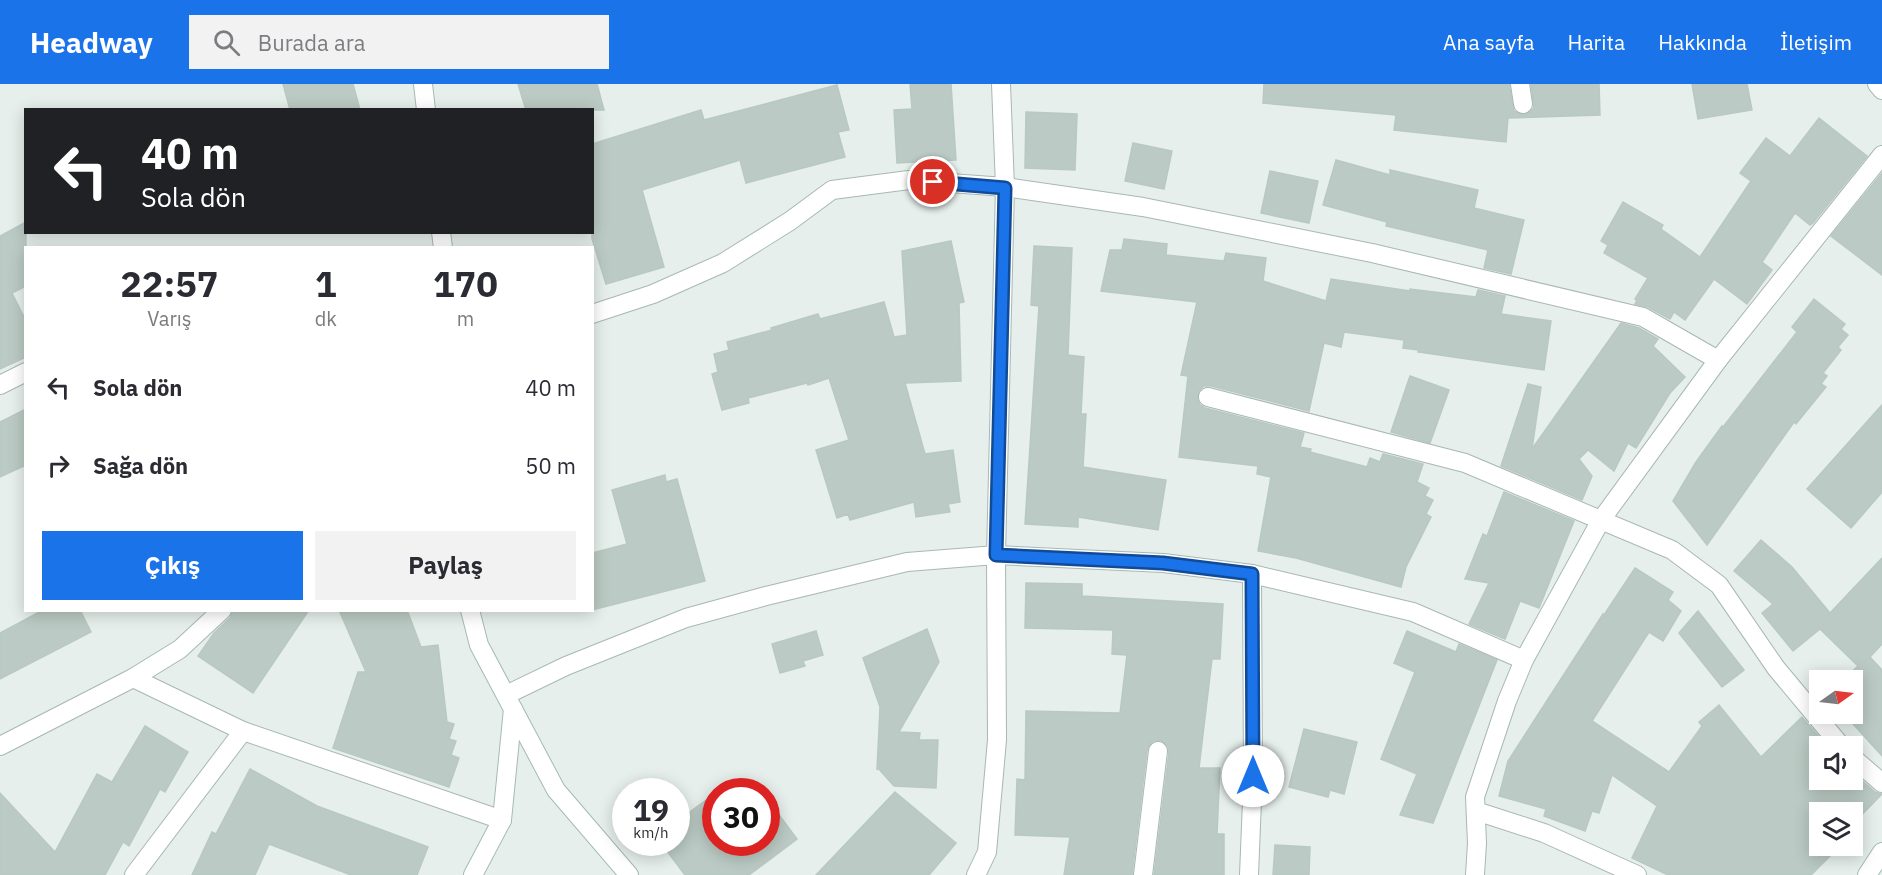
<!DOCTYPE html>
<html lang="tr">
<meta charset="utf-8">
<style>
:root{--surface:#fff;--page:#f2f2f3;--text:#2b2b33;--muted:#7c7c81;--accent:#1a73e8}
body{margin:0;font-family:"IBM Plex Sans",sans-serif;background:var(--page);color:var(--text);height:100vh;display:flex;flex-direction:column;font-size:22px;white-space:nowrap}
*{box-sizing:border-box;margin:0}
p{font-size:20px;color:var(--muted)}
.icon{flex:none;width:33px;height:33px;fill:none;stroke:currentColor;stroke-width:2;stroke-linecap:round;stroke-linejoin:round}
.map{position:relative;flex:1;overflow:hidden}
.details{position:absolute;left:24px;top:162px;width:570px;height:366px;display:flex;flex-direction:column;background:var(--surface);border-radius:0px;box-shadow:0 3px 15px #0003}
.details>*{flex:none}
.top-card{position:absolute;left:24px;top:24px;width:570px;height:126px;border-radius:0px;box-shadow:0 3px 15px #0003;background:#202124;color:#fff;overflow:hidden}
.needle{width:39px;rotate:76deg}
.controls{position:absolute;left:1809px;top:586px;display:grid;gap:12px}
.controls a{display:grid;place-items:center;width:54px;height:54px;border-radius:0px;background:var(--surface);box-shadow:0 3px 15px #0003;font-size:30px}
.speed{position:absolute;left:612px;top:694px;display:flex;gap:12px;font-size:30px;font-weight:700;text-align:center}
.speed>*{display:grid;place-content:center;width:78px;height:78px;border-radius:50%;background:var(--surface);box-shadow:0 3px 15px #0003;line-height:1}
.speed small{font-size:15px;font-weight:400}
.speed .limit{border:9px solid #d22;background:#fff;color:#111}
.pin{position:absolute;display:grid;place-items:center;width:51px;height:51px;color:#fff;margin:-26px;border:3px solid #fff;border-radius:50%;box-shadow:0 2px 6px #0007}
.me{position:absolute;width:66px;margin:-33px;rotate:0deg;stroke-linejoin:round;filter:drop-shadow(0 0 4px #0008)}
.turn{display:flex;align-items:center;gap:21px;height:126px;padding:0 18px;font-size:27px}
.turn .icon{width:78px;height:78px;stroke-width:2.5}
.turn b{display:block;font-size:42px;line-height:51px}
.eta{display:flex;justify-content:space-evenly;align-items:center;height:102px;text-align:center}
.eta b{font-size:36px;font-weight:700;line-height:42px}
.cta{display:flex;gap:12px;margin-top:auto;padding:12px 18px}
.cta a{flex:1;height:69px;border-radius:0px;background:var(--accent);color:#fff;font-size:24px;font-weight:700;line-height:69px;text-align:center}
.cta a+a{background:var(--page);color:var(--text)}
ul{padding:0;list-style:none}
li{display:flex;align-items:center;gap:18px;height:78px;padding:0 18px}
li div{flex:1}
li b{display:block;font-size:22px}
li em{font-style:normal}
header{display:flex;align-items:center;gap:36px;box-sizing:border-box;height:84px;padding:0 30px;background:var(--accent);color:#fff}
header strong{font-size:28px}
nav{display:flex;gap:33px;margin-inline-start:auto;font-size:21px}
.search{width:420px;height:54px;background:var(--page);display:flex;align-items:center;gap:15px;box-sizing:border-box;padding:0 21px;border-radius:0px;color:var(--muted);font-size:22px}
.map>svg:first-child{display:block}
.building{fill:#bbcac4;stroke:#b8c9c2;stroke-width:1.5}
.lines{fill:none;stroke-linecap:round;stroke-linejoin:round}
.street-casing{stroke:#a8b8b2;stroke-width:20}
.secondary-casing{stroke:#a4bbb3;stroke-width:20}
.street{stroke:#fff;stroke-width:18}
.secondary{stroke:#fff;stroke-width:18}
.route-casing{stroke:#114b97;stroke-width:15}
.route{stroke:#1a73e8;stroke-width:10}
</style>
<header>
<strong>Headway</strong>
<div class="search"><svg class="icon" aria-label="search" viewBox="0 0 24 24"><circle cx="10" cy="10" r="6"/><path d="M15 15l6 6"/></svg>Burada ara</div>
<nav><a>Ana sayfa</a><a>Harita</a><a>Hakkında</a><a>İletişim</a></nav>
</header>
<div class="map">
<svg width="1882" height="791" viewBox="0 0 1882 791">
<rect width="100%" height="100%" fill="#e6efeb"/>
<g class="building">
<path d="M 283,0 L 353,0 L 360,26 L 290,26 Z"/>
<path d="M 518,0 L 597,0 L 604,26 L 526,26 Z"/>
<path d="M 910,0 L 951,0 L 956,76 L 897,79 L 894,26 L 912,25 Z"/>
<path d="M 1264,0 L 1509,0 L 1514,27 L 1524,31 L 1530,28 L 1534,24 L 1531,0 L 1599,0 L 1600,31 L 1508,34 L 1506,58 L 1394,46 L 1396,31 L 1263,19 Z"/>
<path d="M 1692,0 L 1747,0 L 1752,26 L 1698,35 Z"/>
<path d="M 837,1 L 849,46 L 838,48 L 845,73 L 746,99 L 740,76 L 642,106 L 664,183 L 606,200 L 592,155 L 592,60 L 701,26 L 704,36 Z"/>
<path d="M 1026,28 L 1077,30 L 1075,86 L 1025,84 Z"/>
<path d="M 1819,34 L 1867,72 L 1813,139 L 1810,141 L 1795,129 L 1762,178 L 1772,186 L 1747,220 L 1714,195 L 1685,236 L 1674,228 L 1670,235 L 1648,223 L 1635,220 L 1637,216 L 1635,215 L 1648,194 L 1604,169 L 1608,161 L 1601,157 L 1623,118 L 1663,141 L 1661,145 L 1700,173 L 1751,97 L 1740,89 L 1766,54 L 1790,72 Z"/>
<path d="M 1133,59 L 1172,67 L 1164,105 L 1125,97 Z"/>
<path d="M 1336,76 L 1390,91 L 1390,86 L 1478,106 L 1474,124 L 1524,136 L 1511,190 L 1484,184 L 1488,166 L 1386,142 L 1387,138 L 1323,121 Z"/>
<path d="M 1270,87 L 1318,97 L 1309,139 L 1261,129 Z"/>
<path d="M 1882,89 L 1882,191 L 1831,152 Z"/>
<path d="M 26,138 L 26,202 L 12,209 L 26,237 L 26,273 L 0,285 L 0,152 Z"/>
<path d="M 1124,155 L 1167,160 L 1166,171 L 1224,177 L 1226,169 L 1266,174 L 1263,197 L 1326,217 L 1331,195 L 1410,207 L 1410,205 L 1476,213 L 1478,206 L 1505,212 L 1501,230 L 1551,237 L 1544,286 L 1418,268 L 1419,266 L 1403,264 L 1404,256 L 1344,248 L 1341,263 L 1324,259 L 1309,327 L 1211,302 L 1204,302 L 1200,306 L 1197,315 L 1200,321 L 1205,324 L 1304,349 L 1300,363 L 1311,365 L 1310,368 L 1367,383 L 1370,374 L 1380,378 L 1383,370 L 1423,380 L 1417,398 L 1429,404 L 1425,412 L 1433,416 L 1426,430 L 1431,433 L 1406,483 L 1401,503 L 1296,474 L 1258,467 L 1271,393 L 1257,390 L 1258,382 L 1179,373 L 1188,292 L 1181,291 L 1197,218 L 1101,207 L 1110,166 L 1122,166 Z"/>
<path d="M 951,157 L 964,218 L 959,219 L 961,297 L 905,299 L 925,370 L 953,366 L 960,418 L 948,420 L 950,428 L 916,433 L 914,418 L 850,436 L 848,430 L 837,434 L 816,366 L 849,356 L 829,294 L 808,301 L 807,299 L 748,314 L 749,319 L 722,326 L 712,290 L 718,288 L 714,270 L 729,266 L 727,258 L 772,246 L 771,244 L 818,230 L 820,235 L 884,218 L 894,253 L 907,251 L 902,167 Z"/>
<path d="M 1034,162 L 1072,164 L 1068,271 L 1084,273 L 1081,330 L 1086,330 L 1083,383 L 1166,396 L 1158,446 L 1078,433 L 1078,443 L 1025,440 L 1039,222 L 1031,221 Z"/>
<path d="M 1814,215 L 1845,240 L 1841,245 L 1848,251 L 1838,263 L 1841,266 L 1823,289 L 1827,292 L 1821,300 L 1826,303 L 1796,340 L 1794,338 L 1707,461 L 1673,417 L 1696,378 L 1722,342 L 1723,343 L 1797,248 L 1792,243 Z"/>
<path d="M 1621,239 L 1639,244 L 1658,255 L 1653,262 L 1685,293 L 1670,309 L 1636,364 L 1628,359 L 1614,387 L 1588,366 L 1579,375 L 1592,392 L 1582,416 L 1501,382 L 1528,300 L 1541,303 L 1532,365 Z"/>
<path d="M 1410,292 L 1449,306 L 1430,359 L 1391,348 Z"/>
<path d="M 1882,321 L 1882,408 L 1851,444 L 1807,405 Z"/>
<path d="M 26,325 L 26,381 L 0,393 L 0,338 Z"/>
<path d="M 665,391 L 666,398 L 677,395 L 705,497 L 592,526 L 592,469 L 627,460 L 612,406 Z"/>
<path d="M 1504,408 L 1574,437 L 1539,524 L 1520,517 L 1505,555 L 1469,540 L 1489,499 L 1465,495 L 1483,450 L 1487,452 Z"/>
<path d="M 1761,456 L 1792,483 L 1830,529 L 1882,474 L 1882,560 L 1870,573 L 1882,586 L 1882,672 L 1844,630 L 1852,630 L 1852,597 L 1842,597 L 1858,582 L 1820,545 L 1793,567 L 1762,529 L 1773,520 L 1734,487 Z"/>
<path d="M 1635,484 L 1673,508 L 1668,516 L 1681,527 L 1663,557 L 1649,548 L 1592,637 L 1669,688 L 1702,642 L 1699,638 L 1719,621 L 1761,673 L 1802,633 L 1820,654 L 1820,696 L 1861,696 L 1875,708 L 1882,710 L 1852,741 L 1852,729 L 1820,729 L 1820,762 L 1840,762 L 1811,791 L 1668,791 L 1632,774 L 1657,722 L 1612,691 L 1599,729 L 1592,727 L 1585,747 L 1544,732 L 1546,725 L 1499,712 L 1508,677 L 1603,530 L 1604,531 Z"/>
<path d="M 1026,499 L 1082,500 L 1082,512 L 1223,520 L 1220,575 L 1212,575 L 1199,684 L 1220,684 L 1217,750 L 1224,750 L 1224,791 L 1154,791 L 1169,668 L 1168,662 L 1160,656 L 1153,657 L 1147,666 L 1132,791 L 1064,791 L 1070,753 L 1015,751 L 1017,695 L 1025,696 L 1026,627 L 1120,629 L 1127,571 L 1112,570 L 1113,546 L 1025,544 Z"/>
<path d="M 43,526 L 80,526 L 91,548 L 0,595 L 0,549 Z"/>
<path d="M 233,526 L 309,526 L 253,609 L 198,572 L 214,549 L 230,534 Z"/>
<path d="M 339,526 L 407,526 L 421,563 L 438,561 L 447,638 L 454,640 L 449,655 L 456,657 L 451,671 L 459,674 L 449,703 L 333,664 L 358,588 L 366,588 Z"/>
<path d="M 1698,527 L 1744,586 L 1722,603 L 1679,549 Z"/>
<path d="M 927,545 L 939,578 L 899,648 L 920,649 L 919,656 L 938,656 L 936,704 L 894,702 L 878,684 L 877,686 L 880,623 L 863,574 Z"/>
<path d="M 816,547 L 823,571 L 803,577 L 805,582 L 780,589 L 772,560 Z"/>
<path d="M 1407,547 L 1456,568 L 1459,560 L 1497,576 L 1433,739 L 1400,731 L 1417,690 L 1381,675 L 1415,588 L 1394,579 Z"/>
<path d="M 145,642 L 188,668 L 165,708 L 160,705 L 129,762 L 123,758 L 105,791 L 0,791 L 0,709 L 55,768 L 97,690 L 112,698 Z"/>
<path d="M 1304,645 L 1357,658 L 1344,710 L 1330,706 L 1328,713 L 1289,703 Z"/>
<path d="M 250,685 L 317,722 L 428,763 L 417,791 L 351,791 L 269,760 L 255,791 L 192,791 L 212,748 L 216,750 Z"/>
<path d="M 895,708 L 956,759 L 929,791 L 816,791 Z"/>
<path d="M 716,709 L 716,759 L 766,759 L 766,713 L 797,755 L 749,791 L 685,791 L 661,759 L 676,759 L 676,738 Z"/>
<path d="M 1275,761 L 1310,763 L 1309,791 L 1273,791 Z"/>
</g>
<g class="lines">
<defs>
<g id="street">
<path d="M 1520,0 L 1523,20"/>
<path d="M 592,230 L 653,210 L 723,179 L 790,137 L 832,106 L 909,96 L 1005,103 L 1143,123 L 1372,169 L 1643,233 L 1718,276"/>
<path d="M 0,301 L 26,288"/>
<path d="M 1208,313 L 1465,379 L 1672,466 L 1719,501 L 1776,584 L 1842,663"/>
<path d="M 133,594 L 180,565 L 222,526"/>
<path d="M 506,611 L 566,582 L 686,534 L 766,512 L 907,478 L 996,471 L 1163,479 L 1252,490 L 1413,528 L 1524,576"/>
<path d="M 0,662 L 133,594 L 243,647 L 502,736"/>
<path d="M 1852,673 L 1882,699"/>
<path d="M 1476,727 L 1544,749 L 1637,791"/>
<path d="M 134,791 L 243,647"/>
<path d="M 976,791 L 987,768 L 997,656 L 996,471 L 1005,103 L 1001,0"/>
<path d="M 1143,791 L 1158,667"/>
<path d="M 1249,791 L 1253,692 L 1252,490"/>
<path d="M 1475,791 L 1477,759 L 1475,713 L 1507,617 L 1524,576 L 1601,436 L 1718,276 L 1882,71"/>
</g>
<g id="secondary">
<path d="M 423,0 L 426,26"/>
<path d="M 1877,0 L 1882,6"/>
<path d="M 441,148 L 443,164"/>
<path d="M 470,526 L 479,561 L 556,706 L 629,791"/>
<path d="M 473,791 L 502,736 L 513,625"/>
<path d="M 1867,791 L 1882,768"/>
</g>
</defs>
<use href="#street" class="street-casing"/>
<use href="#secondary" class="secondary-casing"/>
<use href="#street" class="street"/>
<use href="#secondary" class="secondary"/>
</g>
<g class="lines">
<defs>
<path id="route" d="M 933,98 L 1005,104 L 996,471 L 1163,479 L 1252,490 L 1253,692"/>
</defs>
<use href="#route" class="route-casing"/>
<use href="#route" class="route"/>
</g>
</svg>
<div class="controls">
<a><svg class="needle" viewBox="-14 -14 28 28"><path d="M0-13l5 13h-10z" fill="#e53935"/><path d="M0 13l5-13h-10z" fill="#7c7c81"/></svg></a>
<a><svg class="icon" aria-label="sound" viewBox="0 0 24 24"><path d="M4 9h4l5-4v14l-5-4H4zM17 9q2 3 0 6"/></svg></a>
<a><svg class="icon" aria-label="layers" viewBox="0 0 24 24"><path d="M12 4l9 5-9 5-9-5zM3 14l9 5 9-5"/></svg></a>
</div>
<div class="speed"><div>19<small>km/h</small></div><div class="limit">30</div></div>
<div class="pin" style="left:933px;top:98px;background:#d93025"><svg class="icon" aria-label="arrive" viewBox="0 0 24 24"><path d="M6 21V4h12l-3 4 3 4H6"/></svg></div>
<svg class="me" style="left:1253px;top:692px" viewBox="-20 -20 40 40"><circle r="19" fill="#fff"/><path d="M0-13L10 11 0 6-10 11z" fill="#1a73e8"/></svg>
<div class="top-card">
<div class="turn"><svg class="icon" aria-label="left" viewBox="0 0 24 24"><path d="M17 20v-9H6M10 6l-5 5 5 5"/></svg><div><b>40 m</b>Sola dön</div></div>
</div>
<section class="details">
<div class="eta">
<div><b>22:57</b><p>Varış</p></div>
<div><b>1</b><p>dk</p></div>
<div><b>170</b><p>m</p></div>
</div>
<ul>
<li><svg class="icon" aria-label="left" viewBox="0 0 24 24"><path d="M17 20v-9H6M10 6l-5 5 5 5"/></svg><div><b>Sola dön</b></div><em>40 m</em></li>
<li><svg class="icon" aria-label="right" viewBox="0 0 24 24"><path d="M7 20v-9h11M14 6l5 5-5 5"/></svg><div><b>Sağa dön</b></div><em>50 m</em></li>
</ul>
<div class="cta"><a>Çıkış</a><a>Paylaş</a></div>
</section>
</div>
